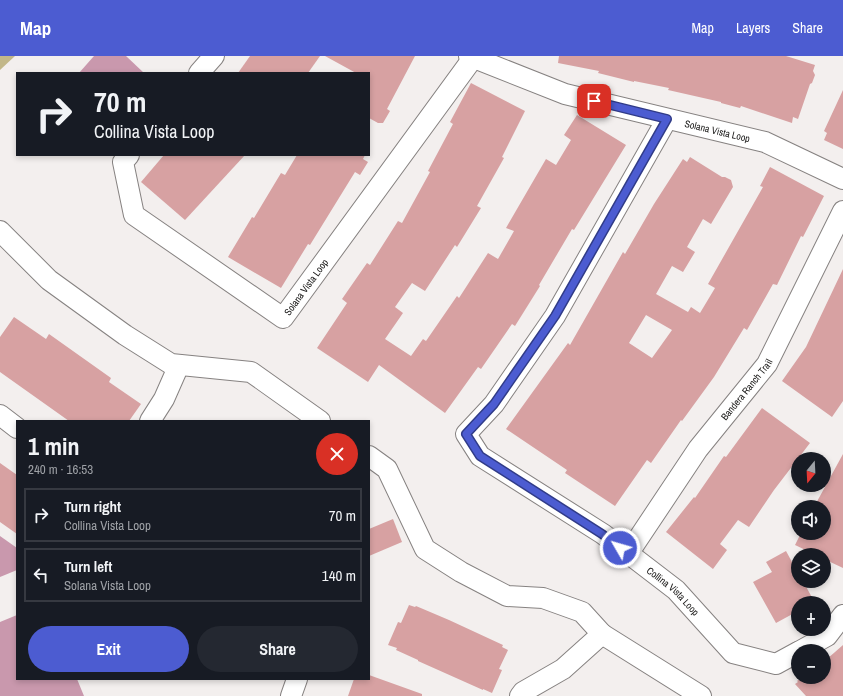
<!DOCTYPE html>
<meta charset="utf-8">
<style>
:root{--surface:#171b24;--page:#242831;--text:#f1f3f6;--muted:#9ea1a6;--line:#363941;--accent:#4c5cd1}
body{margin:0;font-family:"Archivo Narrow",sans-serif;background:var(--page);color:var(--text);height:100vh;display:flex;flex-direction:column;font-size:15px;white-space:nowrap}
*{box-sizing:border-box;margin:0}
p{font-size:13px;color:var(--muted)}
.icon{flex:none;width:22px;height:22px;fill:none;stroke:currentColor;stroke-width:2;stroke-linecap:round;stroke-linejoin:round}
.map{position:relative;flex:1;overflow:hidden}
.details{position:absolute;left:16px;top:364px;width:354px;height:260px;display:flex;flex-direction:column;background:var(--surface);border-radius:0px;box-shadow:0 2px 6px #0003}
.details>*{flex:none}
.banner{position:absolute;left:16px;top:16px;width:354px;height:84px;border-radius:0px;box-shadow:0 2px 6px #0003;background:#171b24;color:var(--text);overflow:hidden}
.needle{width:26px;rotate:198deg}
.buttons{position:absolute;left:791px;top:396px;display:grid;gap:8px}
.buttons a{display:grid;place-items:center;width:40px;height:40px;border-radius:50%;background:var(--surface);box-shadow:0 2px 6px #0003;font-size:20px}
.pin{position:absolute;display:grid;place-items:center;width:34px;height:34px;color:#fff;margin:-17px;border-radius:8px;box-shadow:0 2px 6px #0006}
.me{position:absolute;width:44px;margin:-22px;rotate:308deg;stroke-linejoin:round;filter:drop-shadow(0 0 3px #0008)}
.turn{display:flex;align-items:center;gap:14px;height:84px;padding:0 12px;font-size:18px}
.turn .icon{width:52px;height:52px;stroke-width:2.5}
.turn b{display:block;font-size:28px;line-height:34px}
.round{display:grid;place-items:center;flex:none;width:42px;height:42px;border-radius:21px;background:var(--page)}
.headline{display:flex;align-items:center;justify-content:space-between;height:68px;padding:0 12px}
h1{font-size:24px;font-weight:700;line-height:30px}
.action{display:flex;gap:8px;margin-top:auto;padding:8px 12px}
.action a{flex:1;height:46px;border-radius:24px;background:var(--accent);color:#fff;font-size:16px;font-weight:700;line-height:46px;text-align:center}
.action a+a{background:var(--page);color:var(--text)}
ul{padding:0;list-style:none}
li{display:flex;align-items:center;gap:12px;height:54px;margin:0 8px 6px;padding:0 4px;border:2px solid var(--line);border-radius:0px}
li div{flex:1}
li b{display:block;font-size:15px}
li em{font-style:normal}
header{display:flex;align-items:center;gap:24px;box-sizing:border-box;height:56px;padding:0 20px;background:var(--accent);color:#fff}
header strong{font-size:19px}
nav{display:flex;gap:22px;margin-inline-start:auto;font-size:14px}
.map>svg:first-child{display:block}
.forest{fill:#c2b789}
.water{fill:#c998ad}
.building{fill:#d7a1a2;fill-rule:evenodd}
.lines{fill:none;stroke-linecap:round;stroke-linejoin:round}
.minor-casing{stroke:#868281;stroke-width:22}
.minor{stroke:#fff;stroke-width:20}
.route-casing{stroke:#313c88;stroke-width:10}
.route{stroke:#4c5cd1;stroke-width:7}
.labels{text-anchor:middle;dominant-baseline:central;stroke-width:3.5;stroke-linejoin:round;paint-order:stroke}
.street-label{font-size:10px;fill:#1b1a19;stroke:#fffdfd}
</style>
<header>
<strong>Map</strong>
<nav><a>Map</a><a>Layers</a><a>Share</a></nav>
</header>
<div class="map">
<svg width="843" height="640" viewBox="0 0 843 640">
<rect width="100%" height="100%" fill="#f3efee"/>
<path class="forest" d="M 0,0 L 15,0 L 0,14 Z"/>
<g class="water">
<path d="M 94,0 L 126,0 L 144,17 L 79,17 Z"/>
<path d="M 0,480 L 17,492 L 17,514 L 0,521 Z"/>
<path d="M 17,559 L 17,623 L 77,623 L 84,640 L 0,640 L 0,566 Z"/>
</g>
<g class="building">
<path d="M 250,0 L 320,0 L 308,17 L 238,17 Z"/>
<path d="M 325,0 L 415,0 L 387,53 L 390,55 L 383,67 L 378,67 L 369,62 L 369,17 L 356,17 Z"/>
<path d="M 559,0 L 786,0 L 815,9 L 813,15 L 815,19 L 812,27 L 810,28 L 798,63 L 793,61 L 792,67 L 741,50 L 740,52 L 721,47 L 721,46 L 668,34 L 669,32 L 634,25 L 634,26 L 598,17 L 599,15 L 558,7 Z"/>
<path d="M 471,27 L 525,55 L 502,101 L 504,102 L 477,150 L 481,152 L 457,191 L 455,189 L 425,235 L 412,227 L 395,251 L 403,257 L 385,283 L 411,300 L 423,283 L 426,285 L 457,240 L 459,242 L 488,197 L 498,203 L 514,175 L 506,172 L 546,103 L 556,109 L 571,84 L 564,79 L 577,59 L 626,89 L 574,174 L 572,173 L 539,229 L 540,230 L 515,270 L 512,268 L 481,313 L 478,311 L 445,357 L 379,309 L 368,326 L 317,292 L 347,247 L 342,243 L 367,207 L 370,209 L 398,165 L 402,167 L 430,116 L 428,115 L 453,68 L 450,66 Z"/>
<path d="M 843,34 L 843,93 L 824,84 L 827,77 L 824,75 Z"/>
<path d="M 164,99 L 245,99 L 185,164 L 141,126 Z"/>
<path d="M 297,99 L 365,99 L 363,103 L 368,106 L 360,119 L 355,116 L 310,189 L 308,188 L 281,232 L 228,201 L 252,161 L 254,162 L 281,117 L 285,119 Z"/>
<path d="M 690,101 L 722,121 L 725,121 L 731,124 L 733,131 L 711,168 L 703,163 L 687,191 L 695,196 L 683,216 L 672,210 L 656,238 L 688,256 L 691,251 L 700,257 L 715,232 L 708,228 L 763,131 L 760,130 L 770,111 L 824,140 L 803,181 L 801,180 L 777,229 L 773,228 L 747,274 L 744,272 L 714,321 L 682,365 L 681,364 L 651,407 L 647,404 L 615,450 L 565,417 L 567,414 L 506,373 L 568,287 L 570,289 L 623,196 L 625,198 L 654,148 L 683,103 L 687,106 ZM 646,259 L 672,274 L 652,302 L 629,287 Z"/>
<path d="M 843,213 L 843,345 L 832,361 L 782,325 L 806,291 Z"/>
<path d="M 14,261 L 46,283 L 49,278 L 111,322 L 109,326 L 141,348 L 129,365 L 69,365 L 0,316 L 0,281 Z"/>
<path d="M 762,352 L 810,387 L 774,434 L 749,471 L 738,464 L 720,488 L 727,494 L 713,513 L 666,476 L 694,441 L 695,442 L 724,400 L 726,401 Z"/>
<path d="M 843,398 L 843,512 L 824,503 L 824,499 L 816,499 L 795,489 L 801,477 L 824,477 L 824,451 L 814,451 Z"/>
<path d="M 0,407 L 17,419 L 17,478 L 0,466 Z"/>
<path d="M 393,463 L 402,486 L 369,500 L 369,473 Z"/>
<path d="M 786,495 L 798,517 L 798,525 L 803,525 L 815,547 L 798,547 L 798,555 L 776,567 L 753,526 L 772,516 L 766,506 Z"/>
<path d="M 409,549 L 415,551 L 416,550 L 449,564 L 503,589 L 502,591 L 508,594 L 499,613 L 502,614 L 492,637 L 483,633 L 483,634 L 418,605 L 418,604 L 396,594 L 397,592 L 388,589 L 398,566 L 401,567 Z"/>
<path d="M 843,589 L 843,640 L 806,640 L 795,628 L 798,626 L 797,625 L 802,621 L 824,621 L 824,602 L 826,601 L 827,603 Z"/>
<path d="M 369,619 L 422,638 L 422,640 L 348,640 L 354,623 L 369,623 Z"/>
</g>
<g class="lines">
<defs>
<g id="minor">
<path id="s1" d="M 469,0 L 565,38 L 765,86 L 843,123"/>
<path d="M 199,17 L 214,0"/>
<path id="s2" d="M 667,63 L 555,260 L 494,348 L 466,378 L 480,400 L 603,478 L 676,534 L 733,597 L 776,608 L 798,596"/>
<path id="s3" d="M 129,99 L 123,106 L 134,159 L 283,262 L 473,2"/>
<path d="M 0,175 L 49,224 L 125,279 L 171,308 L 251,316 L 320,365"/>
<path d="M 0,359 L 17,372"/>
<path d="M 150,365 L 164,343 L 179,309"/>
<path d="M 369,400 L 387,413 L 425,493 L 461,516 L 507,540 L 543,542 L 582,556 L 602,578 L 563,613 L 523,636 L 520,640"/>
<path id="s4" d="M 628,498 L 698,393 L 767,308 L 843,155"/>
<path d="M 602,578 L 701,640"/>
<path d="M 800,595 L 827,580 L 843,559"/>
<path d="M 291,640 L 297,623"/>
</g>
</defs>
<use href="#minor" class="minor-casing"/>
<use href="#minor" class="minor"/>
</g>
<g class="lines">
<defs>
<path id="route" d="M 594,45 L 667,63 L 555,260 L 494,348 L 466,378 L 480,400 L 602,478 L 620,492"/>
</defs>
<use href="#route" class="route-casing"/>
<use href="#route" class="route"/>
</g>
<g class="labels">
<g class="street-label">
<text stroke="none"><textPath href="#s1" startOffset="260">Solana Vista Loop</textPath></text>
<text stroke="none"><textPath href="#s3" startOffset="283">Solana Vista Loop</textPath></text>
<text stroke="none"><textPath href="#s4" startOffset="203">Bandera Ranch Trail</textPath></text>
<text stroke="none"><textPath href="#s2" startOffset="637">Collina Vista Loop</textPath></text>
</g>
</g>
</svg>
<div class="buttons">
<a><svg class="needle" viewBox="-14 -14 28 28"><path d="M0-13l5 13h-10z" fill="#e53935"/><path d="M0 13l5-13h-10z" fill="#9ea1a6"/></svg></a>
<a><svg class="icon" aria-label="sound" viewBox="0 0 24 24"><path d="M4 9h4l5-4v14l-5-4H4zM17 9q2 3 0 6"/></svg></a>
<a><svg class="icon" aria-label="layers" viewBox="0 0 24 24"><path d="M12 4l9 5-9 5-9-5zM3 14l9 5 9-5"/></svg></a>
<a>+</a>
<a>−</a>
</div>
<div class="pin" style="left:594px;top:45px;background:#d93025"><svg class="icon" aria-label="arrive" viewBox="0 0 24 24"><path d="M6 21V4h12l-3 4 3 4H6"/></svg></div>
<svg class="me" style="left:620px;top:492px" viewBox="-20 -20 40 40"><circle r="17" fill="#4c5cd1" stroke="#fff" stroke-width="3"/><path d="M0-11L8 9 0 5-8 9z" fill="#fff"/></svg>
<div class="banner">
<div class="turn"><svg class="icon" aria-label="right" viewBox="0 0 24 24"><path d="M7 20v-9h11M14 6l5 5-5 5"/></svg><div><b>70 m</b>Collina Vista Loop</div></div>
</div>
<section class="details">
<div class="headline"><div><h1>1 min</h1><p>240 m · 16:53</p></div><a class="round" style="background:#d93025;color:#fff"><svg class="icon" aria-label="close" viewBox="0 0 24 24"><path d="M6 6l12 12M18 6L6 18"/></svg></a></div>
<ul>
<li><svg class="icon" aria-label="right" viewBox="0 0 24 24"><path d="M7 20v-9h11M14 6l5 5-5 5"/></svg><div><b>Turn right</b><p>Collina Vista Loop</p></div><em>70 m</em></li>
<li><svg class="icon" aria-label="left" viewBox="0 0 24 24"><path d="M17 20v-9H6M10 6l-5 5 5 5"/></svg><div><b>Turn left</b><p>Solana Vista Loop</p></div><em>140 m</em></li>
</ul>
<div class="action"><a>Exit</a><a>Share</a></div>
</section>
</div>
